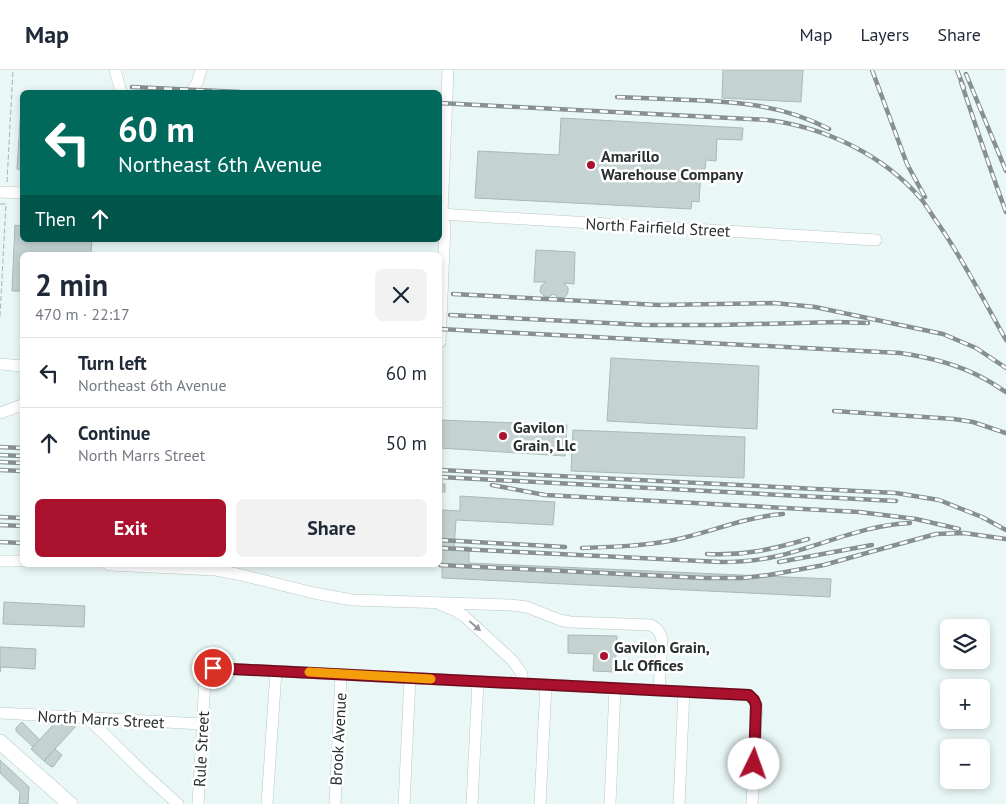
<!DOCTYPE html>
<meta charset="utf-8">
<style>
:root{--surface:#fff;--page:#f2f2f3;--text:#1f2937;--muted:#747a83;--line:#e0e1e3;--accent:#a9112c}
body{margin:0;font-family:"PT Sans",sans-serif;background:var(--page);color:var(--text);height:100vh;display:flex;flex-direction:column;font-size:19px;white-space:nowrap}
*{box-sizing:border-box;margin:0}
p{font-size:16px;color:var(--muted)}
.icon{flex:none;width:28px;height:28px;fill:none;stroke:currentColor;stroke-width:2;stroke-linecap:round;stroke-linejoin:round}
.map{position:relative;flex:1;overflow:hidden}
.panel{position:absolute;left:20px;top:182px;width:422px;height:315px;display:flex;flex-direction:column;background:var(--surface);border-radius:8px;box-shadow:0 2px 8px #0003}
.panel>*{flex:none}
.banner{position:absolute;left:20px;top:20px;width:422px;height:152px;border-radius:8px;box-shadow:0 2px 8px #0003;background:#00695c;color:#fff;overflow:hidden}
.tools{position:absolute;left:940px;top:549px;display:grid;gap:10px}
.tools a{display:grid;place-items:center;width:50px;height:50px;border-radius:8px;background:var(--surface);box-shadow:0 2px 8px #0003;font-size:25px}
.pin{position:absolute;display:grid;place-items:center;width:42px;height:42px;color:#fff;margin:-21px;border:2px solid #fff;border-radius:50%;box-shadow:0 1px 5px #0007}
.me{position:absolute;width:55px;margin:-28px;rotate:3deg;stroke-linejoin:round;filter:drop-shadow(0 0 4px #0008)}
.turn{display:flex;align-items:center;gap:18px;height:105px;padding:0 15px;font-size:22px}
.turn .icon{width:65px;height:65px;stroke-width:2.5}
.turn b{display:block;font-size:35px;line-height:42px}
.then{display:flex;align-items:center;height:48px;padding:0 15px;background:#0003;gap:10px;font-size:19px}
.round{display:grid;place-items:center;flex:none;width:52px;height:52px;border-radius:8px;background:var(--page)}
.overview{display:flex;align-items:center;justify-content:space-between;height:85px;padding:0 15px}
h1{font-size:30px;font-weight:700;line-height:38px}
.action{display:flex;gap:10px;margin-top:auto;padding:10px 15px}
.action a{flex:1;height:58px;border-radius:8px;background:var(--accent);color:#fff;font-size:20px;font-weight:700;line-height:58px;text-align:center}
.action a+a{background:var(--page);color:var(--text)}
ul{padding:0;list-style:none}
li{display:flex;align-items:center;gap:15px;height:70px;padding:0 15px;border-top:1px solid var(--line)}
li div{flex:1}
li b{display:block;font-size:19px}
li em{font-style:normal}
header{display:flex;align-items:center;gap:30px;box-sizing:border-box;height:70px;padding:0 25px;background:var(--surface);border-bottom:1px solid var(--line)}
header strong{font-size:24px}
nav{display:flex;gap:28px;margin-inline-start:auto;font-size:18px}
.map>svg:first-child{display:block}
.building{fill:#c4d2d2;stroke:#aab8b8}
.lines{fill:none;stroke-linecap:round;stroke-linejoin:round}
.minor-casing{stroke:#bbc8c9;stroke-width:12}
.major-casing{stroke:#bbc8c9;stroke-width:16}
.path{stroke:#a8b4b4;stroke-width:1;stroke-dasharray:5 2.5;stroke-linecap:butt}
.minor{stroke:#fff;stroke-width:11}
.major{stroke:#fff;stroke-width:15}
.rail-casing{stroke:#869090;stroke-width:4.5}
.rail{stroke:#fff;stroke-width:2.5;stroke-dasharray:8;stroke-linecap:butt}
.oneway{fill:#949898}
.route-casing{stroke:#6e0b1d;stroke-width:12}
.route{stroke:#a9112c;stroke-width:9}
.slow{stroke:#f59e0b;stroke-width:9}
.poi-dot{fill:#a9112c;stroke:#fff;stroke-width:2}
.labels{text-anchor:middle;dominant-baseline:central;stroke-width:5;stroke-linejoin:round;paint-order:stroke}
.poi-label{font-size:16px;font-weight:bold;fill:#2a3030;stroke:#fff;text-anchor:start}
.street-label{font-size:16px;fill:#2a3030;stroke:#fff}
</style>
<header>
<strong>Map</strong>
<nav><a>Map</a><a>Layers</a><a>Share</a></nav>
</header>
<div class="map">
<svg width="1006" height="734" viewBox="0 0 1006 734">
<rect width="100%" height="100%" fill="#e9f7f7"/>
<g class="building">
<path d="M 723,0 L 803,0 L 801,32 L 722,28 Z"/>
<path d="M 21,38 L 22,38 L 22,100 L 17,99 Z"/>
<path d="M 561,48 L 743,58 L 742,70 L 717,69 L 716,91 L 706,90 L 705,99 L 701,99 L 699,132 L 692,131 L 691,139 L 475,128 L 478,81 L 559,85 Z"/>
<path d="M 15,155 L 22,156 L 22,170 L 92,170 L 91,185 L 22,185 L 22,221 L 12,221 Z"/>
<path d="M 536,180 L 575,182 L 574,214 L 564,213 L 568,218 L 568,222 L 566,226 L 562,228 L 557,227 L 554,224 L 548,227 L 544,226 L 540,222 L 541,216 L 546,212 L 534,212 Z"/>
<path d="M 611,288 L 759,296 L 757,359 L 607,351 Z"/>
<path d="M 440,350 L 567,355 L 565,386 L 440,378 Z"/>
<path d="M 573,360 L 745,367 L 744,408 L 571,401 Z"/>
<path d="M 440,410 L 442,410 L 442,414 L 445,414 L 445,422 L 441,422 L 441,440 L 460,441 L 460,426 L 555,432 L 553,455 L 456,450 L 454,477 L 469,477 L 469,493 L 831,509 L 830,527 L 442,508 L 442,493 L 440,493 Z"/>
<path d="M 4,532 L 85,536 L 84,557 L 3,554 Z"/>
<path d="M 568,565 L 617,566 L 615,602 L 593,601 L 594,584 L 568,583 Z"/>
<path d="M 0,577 L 36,579 L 35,599 L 1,597 L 0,602 Z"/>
<path d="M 22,652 L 40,670 L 33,677 L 16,661 L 16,658 Z"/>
<path d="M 54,654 L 76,656 L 44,691 L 31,679 Z"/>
<path d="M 55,679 L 62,685 L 53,697 L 50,696 L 44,691 Z"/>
<path d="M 0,690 L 29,717 L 28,734 L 19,734 L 20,722 L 0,703 Z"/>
</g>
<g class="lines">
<defs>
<g id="minor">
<path d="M 115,0 L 121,22"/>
<path d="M 191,22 L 197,13 L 201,0"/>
<path d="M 0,122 L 22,123"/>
<path d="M 440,144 L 876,170"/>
<path d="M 440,272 L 445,156 L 442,144 L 448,0"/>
<path d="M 0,294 L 22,296"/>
<path d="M 0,343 L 22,335"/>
<path d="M 0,491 L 22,491"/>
<path d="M 109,495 L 216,500 L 237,504 L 314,523 L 352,530 L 511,535 L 527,537 L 560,550 L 570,552 L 651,555 C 658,559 660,562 662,569 L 659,620"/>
<path d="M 441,535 L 456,541 L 464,546 L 512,590 L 522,604 L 522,614"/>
<path d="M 0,643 L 202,654"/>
<path d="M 95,649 L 95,655 L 99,659 L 146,705 L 178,734"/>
<path d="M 198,734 L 205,609 C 206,603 208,601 213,598 L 749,625 L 754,630 L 757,635 L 752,734"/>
<path d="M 267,734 L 276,601"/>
<path d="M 335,734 L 341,604"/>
<path d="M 404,734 L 410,608"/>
<path d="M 472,734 L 478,611"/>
<path d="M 540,734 L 546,615"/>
<path d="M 610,734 L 615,618"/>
<path d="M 679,734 L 684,621"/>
</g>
<path id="major" d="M 0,672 L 70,734"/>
</defs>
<use href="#minor" class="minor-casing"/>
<use href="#major" class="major-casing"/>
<g class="path">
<path d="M 7,112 L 13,0"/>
<path d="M 0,134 L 5,134"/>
<path d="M 0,246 L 6,133"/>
</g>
<use href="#minor" class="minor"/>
<use href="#major" class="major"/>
<defs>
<g id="rail">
<path d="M 872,0 L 907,94 L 925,127"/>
<path d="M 957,0 L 964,18"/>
<path d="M 966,4 L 1006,101"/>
<path d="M 961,12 C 976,56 990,99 1006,142"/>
<path d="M 132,17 L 240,22"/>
<path d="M 617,27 C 641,28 666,29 690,30 C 740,32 783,35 829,59"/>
<path d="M 440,33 L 767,50 C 825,57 884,85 922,130 C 928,138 933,147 939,155 C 964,191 984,231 1006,270"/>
<path d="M 453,224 L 659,235 L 774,233 L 815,237 L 943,264 L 976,278 L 1006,298"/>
<path d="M 450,245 L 646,255 L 719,255 L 838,252 L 868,253"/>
<path d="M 440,259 L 900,283 C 928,287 957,294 983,308 C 991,312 998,317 1006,322"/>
<path d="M 834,341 L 954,349 L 973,352 L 1006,363"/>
<path d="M 0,377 L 22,378"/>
<path d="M 0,385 L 22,386"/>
<path d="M 0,392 L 22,393"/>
<path d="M 0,400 L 22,401"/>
<path d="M 440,400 L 896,423 L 939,430 L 982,447 L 1006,460"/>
<path d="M 440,407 L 896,431"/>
<path d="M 492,415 L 545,425 L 859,442 L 916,449 L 959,459"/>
<path d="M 0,447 L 22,448"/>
<path d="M 0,455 L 22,456"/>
<path d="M 440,470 L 565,477"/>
<path d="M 0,472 L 22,473"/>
<path d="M 440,478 L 721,492 C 741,492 762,490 782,485 C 825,474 865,455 910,453"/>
<path d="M 582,478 C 613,477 644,476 674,470 C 711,462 745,447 783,444"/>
<path d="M 707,484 C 745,486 773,479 808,469"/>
<path d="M 779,492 L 872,475"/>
<path d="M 440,495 L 705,508 L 743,508 L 769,505 L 824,495 L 881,479 L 936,464 L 964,463 L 1006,469"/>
</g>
</defs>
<use href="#rail" class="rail-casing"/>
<use href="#rail" class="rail"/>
</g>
<defs><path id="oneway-solid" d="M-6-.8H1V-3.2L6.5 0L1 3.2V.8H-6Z" transform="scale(1.25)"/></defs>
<use class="oneway" href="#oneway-solid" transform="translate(475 556) rotate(41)"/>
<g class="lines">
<defs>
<path id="route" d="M 213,598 L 749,625 L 754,630 L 756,635 L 754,694"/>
</defs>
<use href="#route" class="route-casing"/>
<use href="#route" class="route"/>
<path class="slow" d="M 309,602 L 431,609"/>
</g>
<g class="poi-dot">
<circle cx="591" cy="95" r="5"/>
<circle cx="503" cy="366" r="5"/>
<circle cx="604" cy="586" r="5"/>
</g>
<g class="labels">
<g class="poi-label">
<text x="601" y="86">Amarillo<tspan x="601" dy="18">Warehouse Company</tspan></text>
<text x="513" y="357">Gavilon<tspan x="513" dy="18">Grain, Llc</tspan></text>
<text x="614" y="577">Gavilon Grain,<tspan x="614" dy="18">Llc Offices</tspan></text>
</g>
<g class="street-label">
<text transform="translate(658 157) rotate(3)">North Fairfield Street</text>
<text transform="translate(101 649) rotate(3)">North Marrs Street</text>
<text transform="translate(338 669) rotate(-87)">Brook Avenue</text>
<text transform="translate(201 679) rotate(-87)">Rule Street</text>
</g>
</g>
</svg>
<div class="tools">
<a><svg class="icon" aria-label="layers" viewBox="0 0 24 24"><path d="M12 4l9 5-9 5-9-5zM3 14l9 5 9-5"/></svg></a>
<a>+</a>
<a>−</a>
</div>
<div class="pin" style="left:213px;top:598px;background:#d93025"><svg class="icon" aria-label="arrive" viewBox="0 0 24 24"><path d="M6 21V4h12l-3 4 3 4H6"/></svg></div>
<svg class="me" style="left:754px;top:694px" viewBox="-20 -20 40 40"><circle r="19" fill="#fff"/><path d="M0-13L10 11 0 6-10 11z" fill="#a9112c"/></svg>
<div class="banner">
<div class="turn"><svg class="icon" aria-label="left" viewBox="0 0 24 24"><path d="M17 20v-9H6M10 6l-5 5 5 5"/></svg><div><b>60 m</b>Northeast 6th Avenue</div></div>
<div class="then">Then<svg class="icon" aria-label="ahead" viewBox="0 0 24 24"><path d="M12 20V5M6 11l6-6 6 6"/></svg></div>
</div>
<section class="panel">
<div class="overview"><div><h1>2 min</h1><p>470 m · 22:17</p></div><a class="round"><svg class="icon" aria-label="close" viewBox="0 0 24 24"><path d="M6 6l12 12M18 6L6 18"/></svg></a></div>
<ul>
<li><svg class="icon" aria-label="left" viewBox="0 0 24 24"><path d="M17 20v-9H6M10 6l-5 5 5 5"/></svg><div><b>Turn left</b><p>Northeast 6th Avenue</p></div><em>60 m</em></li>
<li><svg class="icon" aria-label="ahead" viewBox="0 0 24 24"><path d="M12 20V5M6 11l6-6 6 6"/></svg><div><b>Continue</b><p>North Marrs Street</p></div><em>50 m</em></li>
</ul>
<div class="action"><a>Exit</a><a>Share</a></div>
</section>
</div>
